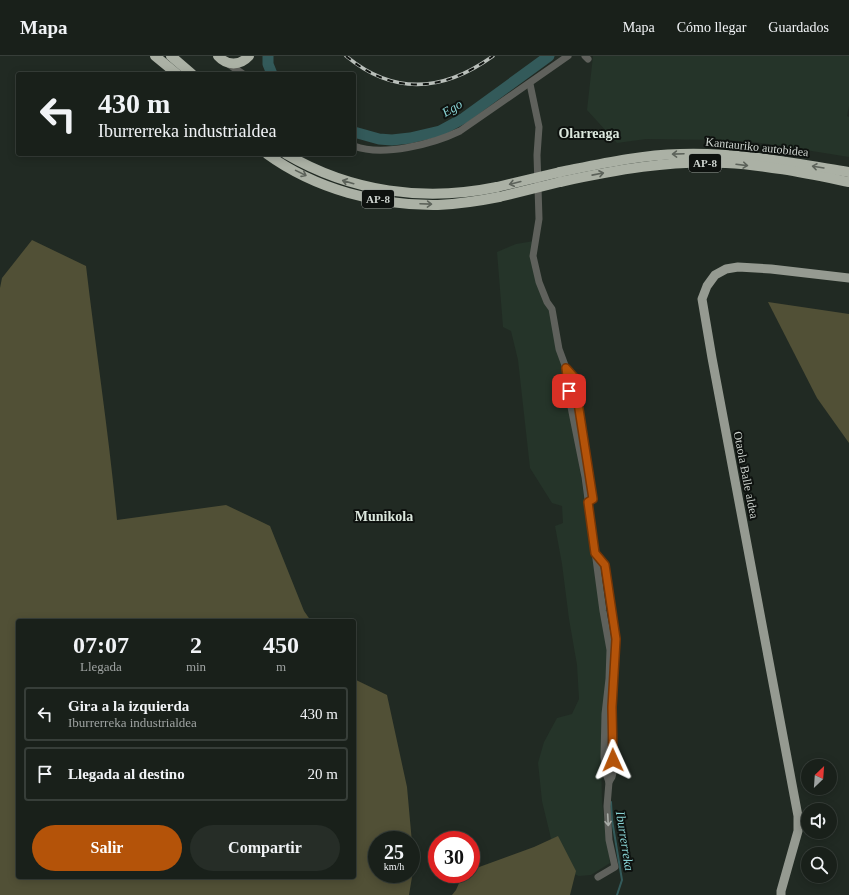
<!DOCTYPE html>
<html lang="es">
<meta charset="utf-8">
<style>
:root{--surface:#19201a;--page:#262d27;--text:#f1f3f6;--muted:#9fa3a2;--line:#373e39;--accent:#b45309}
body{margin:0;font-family:Georgia,serif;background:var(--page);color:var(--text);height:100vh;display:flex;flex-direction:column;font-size:15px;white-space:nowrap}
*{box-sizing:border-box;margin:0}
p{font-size:13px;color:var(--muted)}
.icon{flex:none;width:22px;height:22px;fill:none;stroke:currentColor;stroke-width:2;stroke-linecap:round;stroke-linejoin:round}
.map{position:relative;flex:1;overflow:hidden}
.side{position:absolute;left:16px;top:563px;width:340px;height:260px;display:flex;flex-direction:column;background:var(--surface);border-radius:4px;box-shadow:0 2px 10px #0003,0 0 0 1px var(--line)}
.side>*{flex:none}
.top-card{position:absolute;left:16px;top:16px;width:340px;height:84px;border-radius:4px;box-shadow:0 2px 10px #0003,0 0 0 1px var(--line);background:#19201a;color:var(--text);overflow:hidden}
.needle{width:26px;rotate:25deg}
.fabs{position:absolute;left:801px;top:703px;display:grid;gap:8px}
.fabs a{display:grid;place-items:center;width:36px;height:36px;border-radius:50%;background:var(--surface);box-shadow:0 2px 10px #0003,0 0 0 1px var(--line);font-size:20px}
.speed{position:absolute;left:368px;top:775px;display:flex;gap:8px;font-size:20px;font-weight:700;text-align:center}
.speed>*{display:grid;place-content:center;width:52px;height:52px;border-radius:50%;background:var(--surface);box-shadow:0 2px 10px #0003,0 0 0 1px var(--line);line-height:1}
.speed small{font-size:10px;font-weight:400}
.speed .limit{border:6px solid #d22;background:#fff;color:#111}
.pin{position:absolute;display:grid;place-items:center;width:34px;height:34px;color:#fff;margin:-17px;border-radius:8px;box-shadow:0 2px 6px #0006}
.me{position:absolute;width:44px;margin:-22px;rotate:359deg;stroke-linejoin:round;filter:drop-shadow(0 0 3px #0008)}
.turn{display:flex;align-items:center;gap:14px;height:84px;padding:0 16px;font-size:18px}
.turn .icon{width:52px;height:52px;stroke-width:2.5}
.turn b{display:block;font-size:28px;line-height:34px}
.eta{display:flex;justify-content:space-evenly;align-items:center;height:68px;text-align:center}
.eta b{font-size:24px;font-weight:800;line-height:28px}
.button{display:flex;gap:8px;margin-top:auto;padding:8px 16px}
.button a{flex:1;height:46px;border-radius:24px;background:var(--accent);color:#fff;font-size:16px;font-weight:800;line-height:46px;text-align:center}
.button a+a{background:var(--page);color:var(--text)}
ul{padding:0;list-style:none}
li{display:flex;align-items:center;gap:12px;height:54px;margin:0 8px 6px;padding:0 8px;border:2px solid var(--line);border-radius:4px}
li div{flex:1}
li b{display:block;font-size:15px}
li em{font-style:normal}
header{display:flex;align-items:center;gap:24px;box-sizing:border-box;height:56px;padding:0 20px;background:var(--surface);border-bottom:1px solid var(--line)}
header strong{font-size:19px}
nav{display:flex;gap:22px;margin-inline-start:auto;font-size:14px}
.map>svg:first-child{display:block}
.built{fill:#253429}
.green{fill:#515036;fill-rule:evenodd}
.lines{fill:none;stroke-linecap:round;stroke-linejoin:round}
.stream{stroke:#335a5a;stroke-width:2}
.river{stroke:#335a5a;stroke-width:11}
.minor{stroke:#5f615c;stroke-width:7}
.major{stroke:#959a91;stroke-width:9}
.highway{stroke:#abb1a5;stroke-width:10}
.rail-casing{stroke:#b9bfba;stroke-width:3.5}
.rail{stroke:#0e120f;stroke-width:2;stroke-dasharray:6;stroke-linecap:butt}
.highway-bridge{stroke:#abb1a5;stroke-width:10}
.oneway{stroke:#5c625a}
.oneway2{stroke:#a8aca7}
.route-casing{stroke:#753606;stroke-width:10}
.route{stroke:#b45309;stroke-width:7}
.labels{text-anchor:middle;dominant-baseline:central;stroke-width:4;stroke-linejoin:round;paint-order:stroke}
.shield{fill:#0e120f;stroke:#959a96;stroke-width:1}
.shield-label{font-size:11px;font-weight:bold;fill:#cfd5d0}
.street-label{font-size:12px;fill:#cfd5d0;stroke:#0e120f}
.water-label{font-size:13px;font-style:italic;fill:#87d1d2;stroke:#0e120f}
.quarter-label{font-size:14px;font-weight:bold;fill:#dbe7dd;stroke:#0e120f}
</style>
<header>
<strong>Mapa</strong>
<nav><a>Mapa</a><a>Cómo llegar</a><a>Guardados</a></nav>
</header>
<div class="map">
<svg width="849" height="839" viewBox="0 0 849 839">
<rect width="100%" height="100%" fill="#212a23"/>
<g class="built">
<path d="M 593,0 L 849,0 L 849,50 L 847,60 L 849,61 L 849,101 L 755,86 L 725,84 L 646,83 L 617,87 L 587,54 Z"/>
<path d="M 534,185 L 532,200 L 552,253 L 569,347 L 609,594 L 601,700 L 602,747 L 610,807 L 591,819 L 579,820 L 558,812 L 542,745 L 538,707 L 544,686 L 557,662 L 572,658 L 579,643 L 577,609 L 569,563 L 562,508 L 555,470 L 563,467 L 562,450 L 552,447 L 530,412 L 518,304 L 511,275 L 503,271 L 497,196 L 516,188 Z"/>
</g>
<g class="green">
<path d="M 32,184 L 86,210 C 96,295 109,379 117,464 L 226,449 L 270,470 L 304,555 L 311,565 L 18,565 L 18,821 L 354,821 L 354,623 L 387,639 L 407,731 L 414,809 L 409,839 L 0,839 L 0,232 L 2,222 ZM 377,784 L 411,784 L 411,818 L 377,818 Z"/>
<path d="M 768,246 L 849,258 L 849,387 L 817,342 Z"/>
<path d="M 558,780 L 576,815 L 570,839 L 452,839 L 456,834 L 463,818 L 471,818 L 471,814 L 534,791 Z"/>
</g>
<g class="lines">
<path class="stream" d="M 611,746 L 612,764 L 622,824 L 617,839"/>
<g class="river">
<path d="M 268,0 L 268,8 L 272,18"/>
<path d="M 354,76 L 379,83 L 392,84 L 410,82 L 440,75 L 464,62 L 549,0"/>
</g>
<g class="minor">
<path d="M 585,0 L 588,3"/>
<path d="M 227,7 L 243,18"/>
<path d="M 530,28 L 539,71 L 537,99 L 539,163 L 533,200 L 539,226 L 547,246 L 552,253 L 559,293 L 566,312 L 570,346 L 585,421 L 603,555 L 610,594 L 609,623 L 605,658 L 604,701 L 606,718 L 609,726 L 607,750 L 609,784 L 615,811 L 598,821"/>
<path d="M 354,90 C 383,101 433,88 460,75 L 568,0"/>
<path d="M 567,312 L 574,321 L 593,443 L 588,446"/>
<path d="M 595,497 L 605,509 L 616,583 L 612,651 L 614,713 L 612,721 L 609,726"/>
</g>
<path class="major" d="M 781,839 L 781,835 L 798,775 L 798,760 L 712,302 L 702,243 L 707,230 L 715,219 L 726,213 L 738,211 L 771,213 L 849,222"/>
<g class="highway">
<path d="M 155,0 L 177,18"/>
<path d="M 171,0 L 192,18"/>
<path d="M 218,0 C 227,10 240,10 249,0"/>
<path d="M 267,98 C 315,133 379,150 438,149 C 458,148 479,145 499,141"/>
<path d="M 286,98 C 351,136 424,146 497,131"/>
<path d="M 560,116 C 600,108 639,99 680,98 C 737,96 793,107 849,116"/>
<path d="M 560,126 C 615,114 670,104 726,107 C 767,109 809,118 849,126"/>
</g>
<defs>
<path id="rail" d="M 346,0 C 394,40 443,36 493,0"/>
</defs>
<use href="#rail" class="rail-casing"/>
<use href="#rail" class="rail"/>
<g class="highway-bridge">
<path d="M 497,131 L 560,116"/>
<path d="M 499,141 L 560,126"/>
</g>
</g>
<defs><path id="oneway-shaft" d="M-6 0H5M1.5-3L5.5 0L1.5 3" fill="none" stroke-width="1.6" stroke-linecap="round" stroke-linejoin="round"/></defs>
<g class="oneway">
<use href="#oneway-shaft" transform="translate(678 98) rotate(178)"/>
<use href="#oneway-shaft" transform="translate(742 109) rotate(7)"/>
<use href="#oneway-shaft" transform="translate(818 111) rotate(-171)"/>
<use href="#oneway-shaft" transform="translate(301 117) rotate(26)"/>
<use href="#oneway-shaft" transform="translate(598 118) rotate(-11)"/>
<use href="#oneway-shaft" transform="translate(348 126) rotate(-164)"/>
<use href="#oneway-shaft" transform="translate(515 127) rotate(166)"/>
<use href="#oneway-shaft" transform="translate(426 148) rotate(2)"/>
</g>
<use class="oneway2" href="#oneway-shaft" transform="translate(608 764) rotate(87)"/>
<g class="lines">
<defs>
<path id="route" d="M 569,335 L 566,312 L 574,321 L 593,443 L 588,446 L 595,497 L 605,509 L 616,583 L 612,651 L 613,704"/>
</defs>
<use href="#route" class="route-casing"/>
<use href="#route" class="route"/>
</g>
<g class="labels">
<g class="shield">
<rect x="689" y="98" width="32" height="18" rx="3"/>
<rect x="362" y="134" width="32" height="18" rx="3"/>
</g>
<g class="shield-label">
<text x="705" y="107">AP-8</text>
<text x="378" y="143">AP-8</text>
</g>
<g class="street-label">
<text transform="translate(757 91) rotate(6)">Kantauriko autobidea</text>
<text transform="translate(746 419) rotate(79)">Otaola Balle aldea</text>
</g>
<g class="water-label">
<text transform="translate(452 52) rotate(-31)">Ego</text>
<text transform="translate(625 785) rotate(81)">Iburrerreka</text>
</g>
<g class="quarter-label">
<text x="589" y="77">Olarreaga</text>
<text x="384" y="460">Munikola</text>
</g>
</g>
</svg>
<div class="fabs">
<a><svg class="needle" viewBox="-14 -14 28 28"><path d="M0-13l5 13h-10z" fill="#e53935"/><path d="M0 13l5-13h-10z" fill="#9fa3a2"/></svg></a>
<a><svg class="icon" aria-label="sound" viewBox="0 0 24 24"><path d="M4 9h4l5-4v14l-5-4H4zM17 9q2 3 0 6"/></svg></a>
<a><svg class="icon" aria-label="search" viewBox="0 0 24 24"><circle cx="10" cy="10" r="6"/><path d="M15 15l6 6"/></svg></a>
</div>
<div class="speed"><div>25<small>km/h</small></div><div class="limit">30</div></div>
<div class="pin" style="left:569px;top:335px;background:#d93025"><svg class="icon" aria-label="arrive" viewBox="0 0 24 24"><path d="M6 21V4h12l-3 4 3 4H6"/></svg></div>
<svg class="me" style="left:613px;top:704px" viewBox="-20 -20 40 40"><path d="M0-17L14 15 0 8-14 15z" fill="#b45309" stroke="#fff" stroke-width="4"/></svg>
<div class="top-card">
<div class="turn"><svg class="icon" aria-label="left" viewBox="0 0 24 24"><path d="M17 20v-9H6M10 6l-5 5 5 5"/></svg><div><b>430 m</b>Iburrerreka industrialdea</div></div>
</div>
<section class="side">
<div class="eta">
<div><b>07:07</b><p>Llegada</p></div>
<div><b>2</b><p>min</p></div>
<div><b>450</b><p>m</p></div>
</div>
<ul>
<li><svg class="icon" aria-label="left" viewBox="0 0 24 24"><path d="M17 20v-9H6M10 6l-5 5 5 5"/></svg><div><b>Gira a la izquierda</b><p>Iburrerreka industrialdea</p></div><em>430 m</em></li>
<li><svg class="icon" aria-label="arrive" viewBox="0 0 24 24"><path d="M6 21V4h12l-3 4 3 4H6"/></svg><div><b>Llegada al destino</b></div><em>20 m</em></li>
</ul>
<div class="button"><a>Salir</a><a>Compartir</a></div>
</section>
</div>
